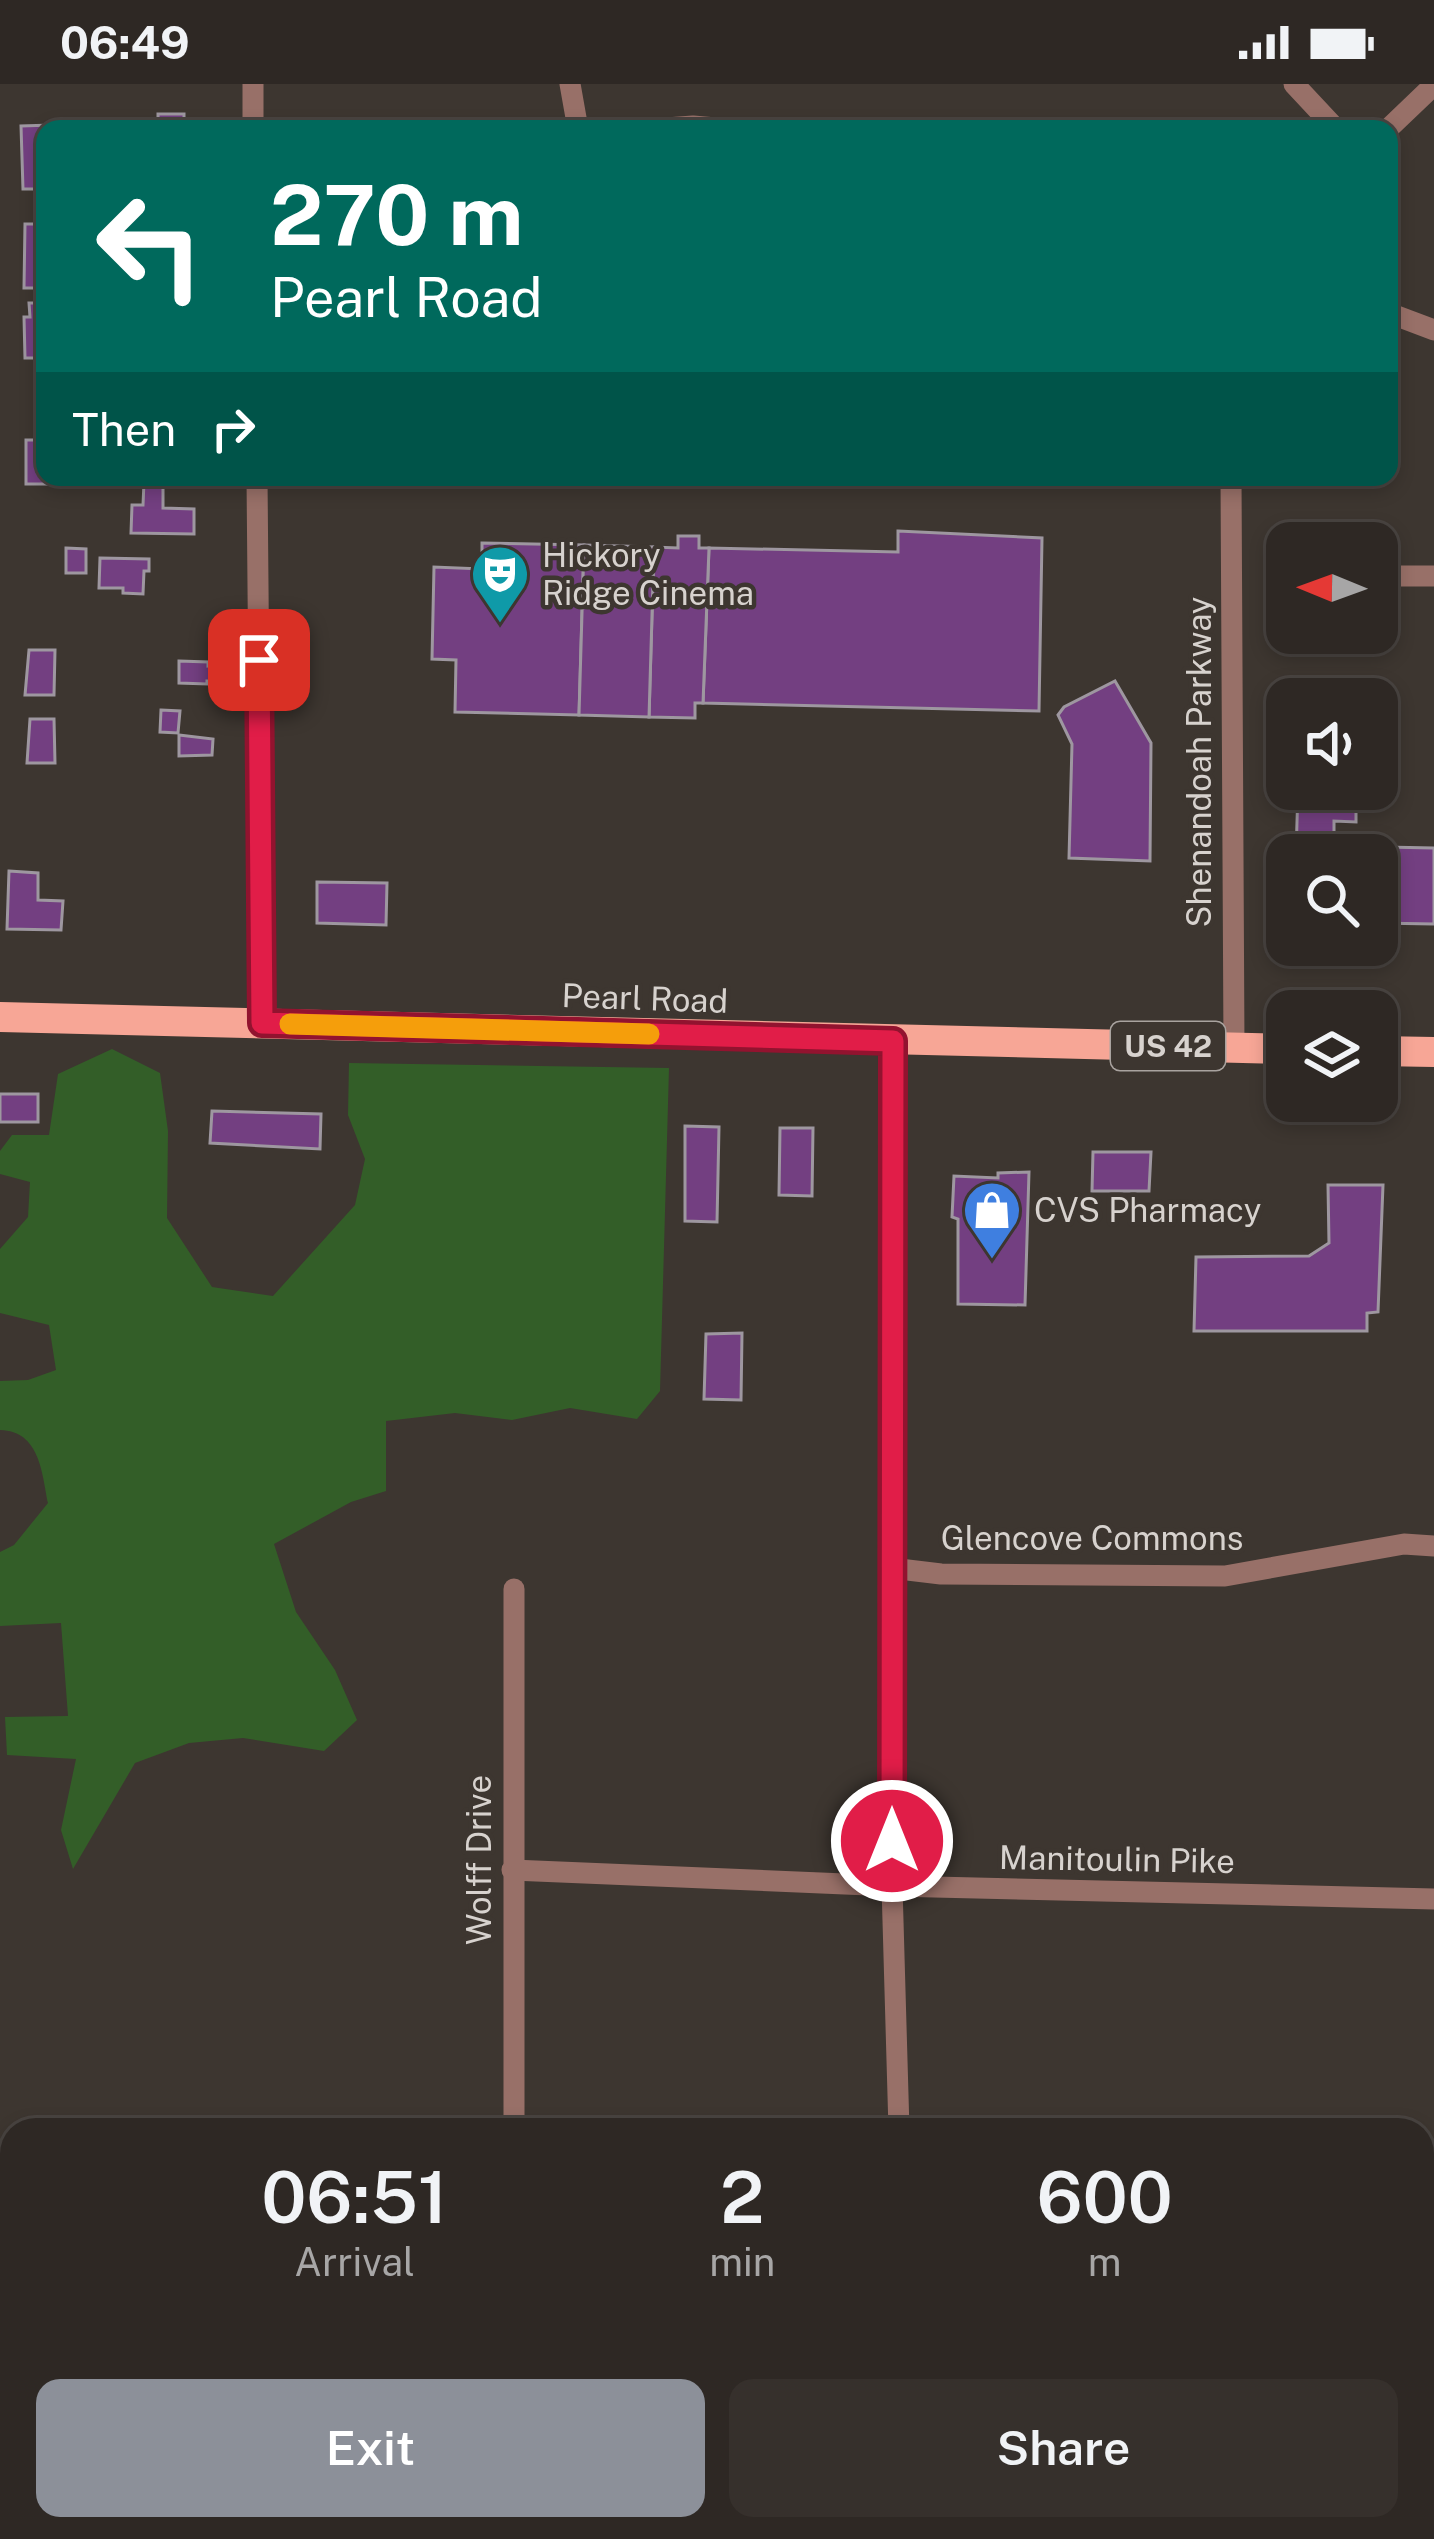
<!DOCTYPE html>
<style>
:root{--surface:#2e2824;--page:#36302c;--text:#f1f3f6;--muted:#a7a6a6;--line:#494441;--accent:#8c9099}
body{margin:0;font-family:"Public Sans",sans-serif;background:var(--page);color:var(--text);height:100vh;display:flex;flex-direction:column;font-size:45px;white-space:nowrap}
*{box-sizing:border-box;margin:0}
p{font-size:39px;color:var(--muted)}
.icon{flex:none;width:66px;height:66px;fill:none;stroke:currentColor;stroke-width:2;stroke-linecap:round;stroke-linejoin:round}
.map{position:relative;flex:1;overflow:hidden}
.sheet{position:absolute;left:0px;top:2034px;width:1434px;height:423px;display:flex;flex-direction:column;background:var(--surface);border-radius:36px 36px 0 0;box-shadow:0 6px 18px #0003,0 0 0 3px var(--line)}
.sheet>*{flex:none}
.banner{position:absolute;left:36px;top:36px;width:1362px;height:366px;border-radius:24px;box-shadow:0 6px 18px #0003,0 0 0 3px var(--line);background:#00695c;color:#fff;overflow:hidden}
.needle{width:78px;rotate:271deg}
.buttons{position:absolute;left:1266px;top:438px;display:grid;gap:24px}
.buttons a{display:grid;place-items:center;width:132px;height:132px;border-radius:24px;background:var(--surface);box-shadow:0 6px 18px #0003,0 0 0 3px var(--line);font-size:60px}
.pin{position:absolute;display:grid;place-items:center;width:102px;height:102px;color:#fff;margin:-51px;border-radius:24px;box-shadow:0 6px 18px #0006}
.me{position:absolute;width:132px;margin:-66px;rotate:0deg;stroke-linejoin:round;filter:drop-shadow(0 0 9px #0008)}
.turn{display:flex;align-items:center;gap:42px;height:252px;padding:0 36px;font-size:54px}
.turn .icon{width:156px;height:156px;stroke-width:2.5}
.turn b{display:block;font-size:84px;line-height:102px}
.then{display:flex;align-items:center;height:114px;padding:0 36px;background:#0003;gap:24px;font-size:45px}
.eta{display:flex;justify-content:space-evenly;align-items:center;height:204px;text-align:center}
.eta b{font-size:72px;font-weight:600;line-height:84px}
.primary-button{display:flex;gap:24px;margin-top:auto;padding:24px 36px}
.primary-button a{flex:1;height:138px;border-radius:24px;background:var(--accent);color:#fff;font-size:48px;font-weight:600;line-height:138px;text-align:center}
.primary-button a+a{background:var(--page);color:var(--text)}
.status{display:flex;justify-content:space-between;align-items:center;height:84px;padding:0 60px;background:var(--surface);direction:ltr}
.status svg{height:33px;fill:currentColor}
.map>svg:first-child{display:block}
.green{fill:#335e28}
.building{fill:#733f81;stroke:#9e97a0;stroke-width:3}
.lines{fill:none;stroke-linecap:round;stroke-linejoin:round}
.street{stroke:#987068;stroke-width:21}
.primary{stroke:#f7a696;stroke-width:30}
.route-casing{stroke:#92132f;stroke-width:30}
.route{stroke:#e11d48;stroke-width:21}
.slow{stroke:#f59e0b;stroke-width:21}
.labels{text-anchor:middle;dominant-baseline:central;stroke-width:9;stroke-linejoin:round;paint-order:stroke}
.shield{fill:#3d3630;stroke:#a9a39f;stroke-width:3}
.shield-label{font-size:30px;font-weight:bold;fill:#d7d2ce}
.poi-label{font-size:33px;fill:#d7d2ce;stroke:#3d3630;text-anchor:start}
.street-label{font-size:33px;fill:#d7d2ce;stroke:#3d3630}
</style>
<div class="status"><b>06:49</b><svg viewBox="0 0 49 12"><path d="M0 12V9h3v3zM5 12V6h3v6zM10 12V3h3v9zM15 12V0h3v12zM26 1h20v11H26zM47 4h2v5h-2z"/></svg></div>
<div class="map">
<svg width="1434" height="2455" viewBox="0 0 1434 2455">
<rect width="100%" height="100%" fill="#3d3630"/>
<g class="green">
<path d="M 112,965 L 160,989 L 168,1047 L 167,1134 L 212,1203 L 273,1212 L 355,1121 L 365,1075 L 348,1031 L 349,979 L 669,984 L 660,1307 L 637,1335 L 570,1324 L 512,1336 L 455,1329 L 386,1337 L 386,1407 L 351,1418 L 274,1460 L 296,1528 L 335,1586 L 357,1636 L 324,1667 L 243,1654 L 189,1659 L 135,1679 L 73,1785 L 61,1746 L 76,1675 L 7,1671 L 5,1633 L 68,1632 L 61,1539 L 0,1542 L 0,1468 L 14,1461 L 48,1419 C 42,1389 40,1347 0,1346 L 0,1297 L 28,1296 L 56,1286 L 49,1241 L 0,1229 L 0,1165 L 28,1133 L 30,1098 L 0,1090 L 0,1067 L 12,1051 L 49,1051 L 58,990 Z"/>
<path d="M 104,2445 L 341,2445 L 341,2455 L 103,2455 Z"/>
</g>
<g class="building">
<rect x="158" y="30" width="26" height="15"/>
<path d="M 52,41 L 52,45 L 45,45 L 45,105 L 23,105 L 21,42 Z"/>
<path d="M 25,140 L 45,140 L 45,204 L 24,204 Z"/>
<path d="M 29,219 L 45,219 L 45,274 L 25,274 L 24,233 L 30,233 Z"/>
<path d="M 26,356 L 45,356 L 45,393 L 51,393 L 51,400 L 26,400 Z"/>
<path d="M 144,398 L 163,398 L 163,424 L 194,425 L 194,450 L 131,449 L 132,421 L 143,421 Z"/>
<path d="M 898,447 L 1042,454 L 1039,627 L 703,619 L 709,464 L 898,468 Z"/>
<path d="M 678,452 L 699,452 L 699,464 L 709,464 L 703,619 L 695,619 L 695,634 L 649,633 L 654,463 L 678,464 Z"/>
<path d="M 482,459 L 584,461 L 579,631 L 455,628 L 456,576 L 432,575 L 434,483 L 482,485 Z"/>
<path d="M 584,461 L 654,463 L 649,633 L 579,631 Z"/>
<path d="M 66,464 L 86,465 L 86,489 L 66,489 Z"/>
<path d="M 100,474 L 149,475 L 149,487 L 144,487 L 143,510 L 123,509 L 123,504 L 99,504 Z"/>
<path d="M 29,566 L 55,566 L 54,611 L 25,611 Z"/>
<path d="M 179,577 L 208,578 L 208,582 L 214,581 L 213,597 L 207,597 L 207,600 L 179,599 Z"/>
<path d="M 1115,597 L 1151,659 L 1150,777 L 1069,774 L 1072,660 L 1058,631 L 1064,623 Z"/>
<path d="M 161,626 L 180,627 L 178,649 L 160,648 Z"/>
<path d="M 30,635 L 54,635 L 55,679 L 27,679 Z"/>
<path d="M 179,651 L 213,655 L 212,671 L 179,672 Z"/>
<path d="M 1298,705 L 1356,705 L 1356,738 L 1334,737 L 1334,762 L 1434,764 L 1434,840 L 1377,839 L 1377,771 L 1296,771 Z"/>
<path d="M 9,787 L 38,789 L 38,816 L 63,817 L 61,846 L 7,845 Z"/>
<path d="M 317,798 L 387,799 L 386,841 L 317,839 Z"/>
<rect x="0" y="1010" width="38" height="28"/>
<path d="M 212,1027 L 321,1030 L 320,1065 L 210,1059 Z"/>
<path d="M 685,1042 L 719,1043 L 717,1138 L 685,1137 Z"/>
<path d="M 780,1044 L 813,1044 L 812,1112 L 779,1111 Z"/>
<path d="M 1093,1068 L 1151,1068 L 1149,1107 L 1092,1107 Z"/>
<path d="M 1029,1088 L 1025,1221 L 958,1220 L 958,1135 L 952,1133 L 954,1092 L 998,1094 L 998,1089 Z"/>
<path d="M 1328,1101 L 1383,1101 L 1378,1228 L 1367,1229 L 1367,1247 L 1194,1247 L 1196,1173 L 1309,1172 L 1329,1159 Z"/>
<path d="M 742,1249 L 741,1316 L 704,1315 L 706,1250 Z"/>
</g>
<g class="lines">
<g class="street">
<path d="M 253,0 L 253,45"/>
<path d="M 570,0 L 578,45"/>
<path d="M 1294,0 L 1336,45"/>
<path d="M 653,45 L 693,42 L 727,45"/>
<path d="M 1388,45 L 1434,1"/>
<path d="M 1389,229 L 1434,246"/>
<path d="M 257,393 L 262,939"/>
<path d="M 1231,393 L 1234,964"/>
<path d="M 1377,492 L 1434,492"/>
<path d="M 893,957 L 892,1802 L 899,2046"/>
<path d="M 891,1484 L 941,1490 L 1225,1492 L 1404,1460 L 1434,1462"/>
<path d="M 512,1786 L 892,1802 L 1434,1815"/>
<path d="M 514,2046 L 514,1505"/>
<path d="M 1422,2163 L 1434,2163"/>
<path d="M 516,2445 L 516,2455"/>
<path d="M 910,2445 L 910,2455"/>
</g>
<g class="primary">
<path d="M 0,933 L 1287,965"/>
<path d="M 1377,967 L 1434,968"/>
</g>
</g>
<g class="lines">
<defs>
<path id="route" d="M 259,576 L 262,939 L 893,957 L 892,1757"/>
</defs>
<use href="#route" class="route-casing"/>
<use href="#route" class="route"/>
<path class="slow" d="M 290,940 L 649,950"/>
</g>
<defs>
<symbol id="theatre-pin" viewBox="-11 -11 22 30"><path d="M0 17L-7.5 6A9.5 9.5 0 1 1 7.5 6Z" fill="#0f9aa8" stroke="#3d3630"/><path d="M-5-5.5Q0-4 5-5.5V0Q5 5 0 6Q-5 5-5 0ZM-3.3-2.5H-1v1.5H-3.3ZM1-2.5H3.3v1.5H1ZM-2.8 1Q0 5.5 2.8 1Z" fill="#fff"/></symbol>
<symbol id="shop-pin" viewBox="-11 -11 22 30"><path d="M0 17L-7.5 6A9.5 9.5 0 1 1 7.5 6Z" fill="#3f7fe0" stroke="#3d3630"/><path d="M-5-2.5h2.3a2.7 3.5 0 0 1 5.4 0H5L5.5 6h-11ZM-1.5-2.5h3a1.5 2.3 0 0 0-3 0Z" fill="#fff"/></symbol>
</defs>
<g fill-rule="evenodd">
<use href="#theatre-pin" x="467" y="457" width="66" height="90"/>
<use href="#shop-pin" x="959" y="1093" width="66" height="90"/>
</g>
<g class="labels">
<rect class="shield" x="1111" y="938" width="114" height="48" rx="9"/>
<g class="shield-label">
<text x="1168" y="962">US 42</text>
</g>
<g class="poi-label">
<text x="542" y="471">Hickory<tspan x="542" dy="38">Ridge Cinema</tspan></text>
<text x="1034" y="1126">CVS Pharmacy</text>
</g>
<g class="street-label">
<text transform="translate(1199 678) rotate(-90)">Shenandoah Parkway</text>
<text transform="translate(645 914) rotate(2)">Pearl Road</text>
<text x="1092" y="1454">Glencove Commons</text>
<text transform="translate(1117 1775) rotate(1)">Manitoulin Pike</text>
<text transform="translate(479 1776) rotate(-90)">Wolff Drive</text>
</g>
</g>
</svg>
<div class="buttons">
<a><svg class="needle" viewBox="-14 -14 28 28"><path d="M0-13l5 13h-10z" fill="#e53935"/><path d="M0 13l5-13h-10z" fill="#a7a6a6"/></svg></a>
<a><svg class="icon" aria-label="sound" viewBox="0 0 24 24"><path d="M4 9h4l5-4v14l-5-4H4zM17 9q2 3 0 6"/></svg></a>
<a><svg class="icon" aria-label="search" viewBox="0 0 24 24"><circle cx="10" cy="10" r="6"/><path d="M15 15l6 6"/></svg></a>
<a><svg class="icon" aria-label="layers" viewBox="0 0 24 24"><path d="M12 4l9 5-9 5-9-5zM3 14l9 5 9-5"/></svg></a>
</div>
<div class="pin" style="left:259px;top:576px;background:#d93025"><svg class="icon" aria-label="arrive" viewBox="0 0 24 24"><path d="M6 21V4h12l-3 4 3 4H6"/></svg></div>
<svg class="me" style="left:892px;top:1757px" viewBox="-20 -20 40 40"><circle r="17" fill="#e11d48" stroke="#fff" stroke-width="3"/><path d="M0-11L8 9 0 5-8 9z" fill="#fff"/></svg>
<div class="banner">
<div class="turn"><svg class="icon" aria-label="left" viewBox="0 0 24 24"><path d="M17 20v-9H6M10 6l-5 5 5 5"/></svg><div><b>270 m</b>Pearl Road</div></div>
<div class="then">Then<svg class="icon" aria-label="right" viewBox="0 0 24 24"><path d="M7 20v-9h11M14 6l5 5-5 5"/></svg></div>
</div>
<section class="sheet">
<div class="eta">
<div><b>06:51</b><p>Arrival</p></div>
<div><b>2</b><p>min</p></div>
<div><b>600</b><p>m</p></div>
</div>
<div class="primary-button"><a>Exit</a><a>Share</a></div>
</section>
</div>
